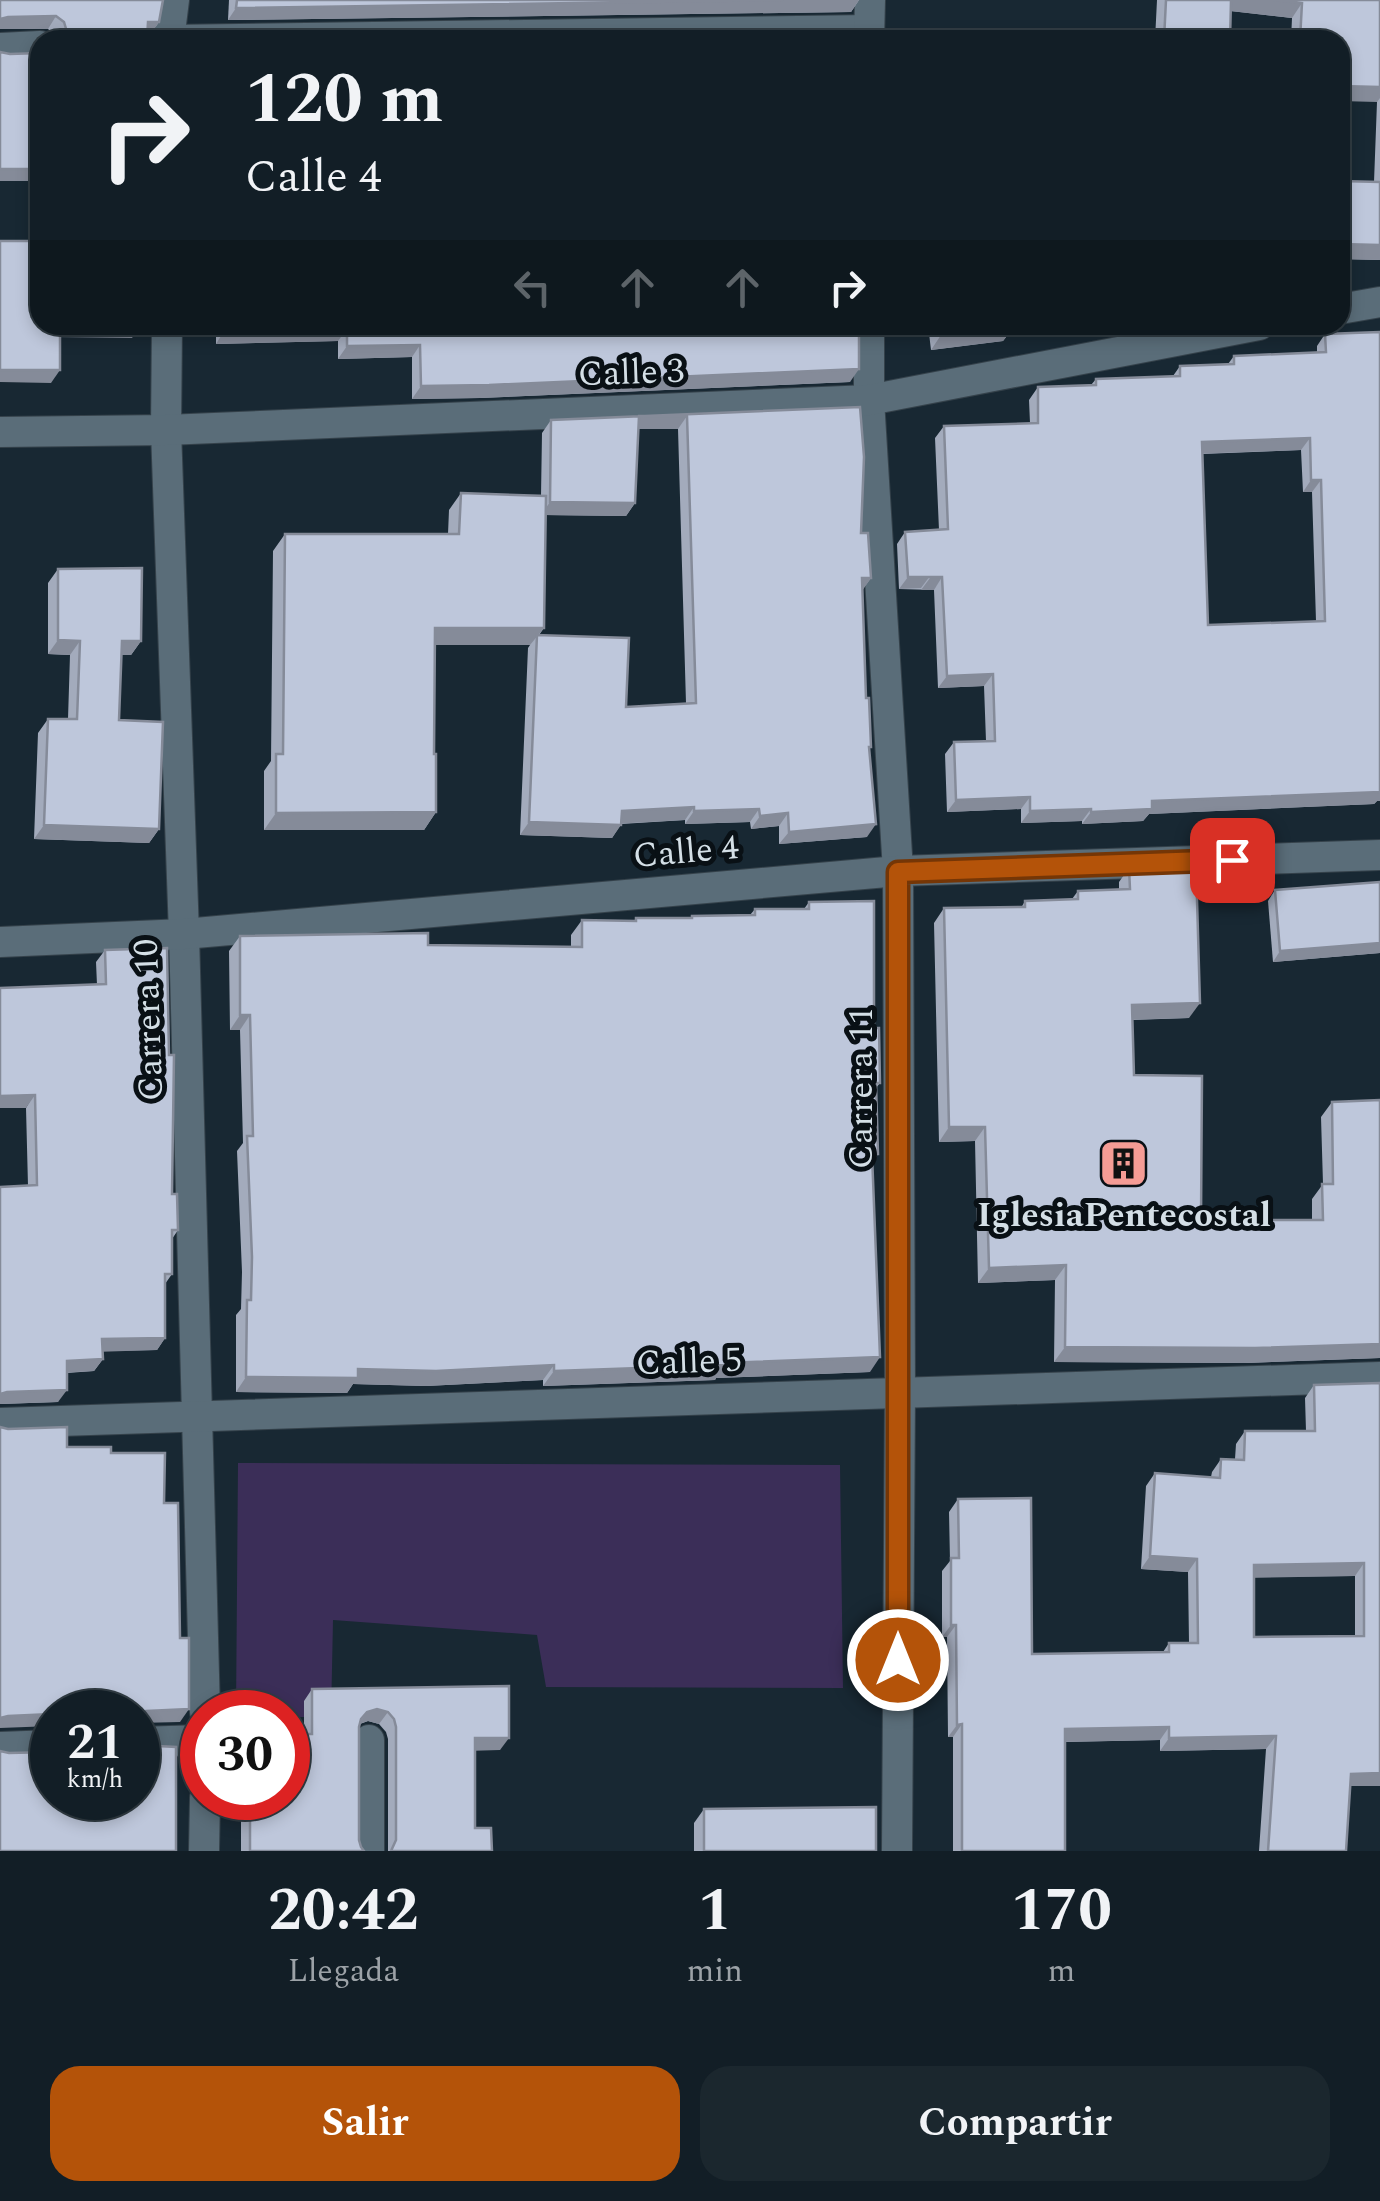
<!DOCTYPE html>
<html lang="es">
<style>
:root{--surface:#121e26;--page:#1b272e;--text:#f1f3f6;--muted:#9ca2a7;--line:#313c43;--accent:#b45309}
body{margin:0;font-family:Spectral,serif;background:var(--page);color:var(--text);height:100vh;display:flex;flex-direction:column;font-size:38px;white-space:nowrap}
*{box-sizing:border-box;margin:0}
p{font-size:32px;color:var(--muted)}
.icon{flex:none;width:55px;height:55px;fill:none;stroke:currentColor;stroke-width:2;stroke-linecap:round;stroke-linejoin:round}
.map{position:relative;height:1851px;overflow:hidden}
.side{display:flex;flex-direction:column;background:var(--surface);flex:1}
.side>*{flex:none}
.top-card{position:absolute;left:30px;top:30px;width:1320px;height:305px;border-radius:30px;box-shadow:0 5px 15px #0003,0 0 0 2px var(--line);background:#121e26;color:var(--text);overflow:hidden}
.speed{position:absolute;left:30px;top:1690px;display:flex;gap:20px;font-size:50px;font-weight:700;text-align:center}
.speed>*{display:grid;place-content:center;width:130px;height:130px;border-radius:50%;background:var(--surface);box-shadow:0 5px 15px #0003,0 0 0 2px var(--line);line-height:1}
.speed small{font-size:25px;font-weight:400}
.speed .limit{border:15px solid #d22;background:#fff;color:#111}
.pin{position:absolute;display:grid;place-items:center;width:85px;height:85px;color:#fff;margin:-42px;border-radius:20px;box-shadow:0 5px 15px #0006}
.me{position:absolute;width:110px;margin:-55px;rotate:0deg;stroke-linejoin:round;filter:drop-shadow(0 0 8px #0008)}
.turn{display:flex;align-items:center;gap:35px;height:210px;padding:0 50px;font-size:45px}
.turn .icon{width:130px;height:130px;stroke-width:2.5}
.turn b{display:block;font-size:70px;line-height:85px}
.lanes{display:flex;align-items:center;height:95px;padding:0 50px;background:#0003;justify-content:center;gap:50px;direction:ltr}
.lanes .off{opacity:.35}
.eta{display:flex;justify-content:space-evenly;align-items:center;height:170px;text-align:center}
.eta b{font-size:60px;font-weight:700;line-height:70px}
.cta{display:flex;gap:20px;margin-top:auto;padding:20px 50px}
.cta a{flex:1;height:115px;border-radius:30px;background:var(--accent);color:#fff;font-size:40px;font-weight:700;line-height:115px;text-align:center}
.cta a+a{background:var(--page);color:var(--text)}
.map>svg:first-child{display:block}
.green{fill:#3b2e58}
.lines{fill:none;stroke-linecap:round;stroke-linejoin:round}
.minor-casing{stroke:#35424b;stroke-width:32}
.minor{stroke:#5a6d79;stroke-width:30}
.wall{fill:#a3abbc;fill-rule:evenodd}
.shaded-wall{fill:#858b99}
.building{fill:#bec7db;stroke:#858b99;stroke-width:2.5;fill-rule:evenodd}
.route-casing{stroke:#753606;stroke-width:25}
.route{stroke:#b45309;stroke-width:18}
.labels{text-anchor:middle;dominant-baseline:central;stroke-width:10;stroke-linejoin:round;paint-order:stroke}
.street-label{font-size:35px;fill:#d4dfe6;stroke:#091015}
.poi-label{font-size:35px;font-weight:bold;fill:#d4dfe6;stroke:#091015}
</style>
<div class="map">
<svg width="1380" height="1851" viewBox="0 0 1380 1851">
<rect width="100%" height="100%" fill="#182833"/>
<path class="green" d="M 238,1463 L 840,1465 L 843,1688 L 546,1687 L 537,1635 L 333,1620 L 331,1717 L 288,1717 L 288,1712 L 236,1712 Z"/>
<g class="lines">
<defs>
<g id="minor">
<path d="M 168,40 L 869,30"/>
<path d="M 169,40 L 174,0"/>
<path d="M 869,40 L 870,0"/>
<path d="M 0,48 L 40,46"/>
<path d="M 1340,309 L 1380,302"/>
<path d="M 167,325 L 166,430 L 184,934 L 205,1712"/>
<path d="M 869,325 L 869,400 L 898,871 L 900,1393 L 897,1851"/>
<path d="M 0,432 L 166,430 L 869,400 L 1259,325"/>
<path d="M 0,942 L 184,934 L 898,871 L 1380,855"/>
<path d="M 0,1423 L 1380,1377"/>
<path d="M 369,1740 L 369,1851"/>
<path d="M 138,1742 L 202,1740"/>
<path d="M 0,1747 L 52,1745"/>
<path d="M 204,1851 L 205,1798"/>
</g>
</defs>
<use href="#minor" class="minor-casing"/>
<use href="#minor" class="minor"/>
</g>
<g class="wall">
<path d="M 0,0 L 159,22 L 150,35 L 147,35 L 147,40 L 57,40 L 55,35 L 48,29 L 0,29 Z"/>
<path d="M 229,0 L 859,0 L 851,12 L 228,20 Z"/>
<path d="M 1157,0 L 1380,0 L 1380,260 L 1340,259 L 1374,182 L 1377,102 L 1340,40 L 1291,40 L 1292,18 L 1231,11 L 1230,40 L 1155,40 Z"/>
<path d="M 216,325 L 859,325 L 850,382 L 480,398 L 412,399 L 412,357 L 338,359 L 338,341 L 216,344 Z"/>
<path d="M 928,325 L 1065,325 L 1010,332 L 1003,341 L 931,350 Z"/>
<path d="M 1380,332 L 1380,801 L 1377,801 L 1374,804 L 1149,814 L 1143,821 L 1082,824 L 1082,821 L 1021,823 L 1021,809 L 947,812 L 945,754 L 954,742 L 986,741 L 984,686 L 938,688 L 934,590 L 899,589 L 897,544 L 905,532 L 939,530 L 935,438 L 944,426 L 1030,423 L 1029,400 L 1038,387 L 1091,385 L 1096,379 L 1173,376 L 1180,366 L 1228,364 L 1234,356 L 1317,352 L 1317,346 L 1325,334 ZM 1301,450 L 1303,492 L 1312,492 L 1316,621 L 1208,625 L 1202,454 Z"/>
<path d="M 860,407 L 861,533 L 871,578 L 862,590 L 866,698 L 870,749 L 867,837 L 779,844 L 779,826 L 751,829 L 750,822 L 685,824 L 685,820 L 621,824 L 612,838 L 520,835 L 528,648 L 530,645 L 435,645 L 434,754 L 436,812 L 424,830 L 264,830 L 264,771 L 271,761 L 273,551 L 285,534 L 448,534 L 449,510 L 461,493 L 541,496 L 542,433 L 551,420 ZM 638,429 L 678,429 L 686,703 L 626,707 L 539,635 L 544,628 L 546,515 L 626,516 L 635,503 Z"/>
<path d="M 58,569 L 141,641 L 131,655 L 121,655 L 119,720 L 159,829 L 149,843 L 34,839 L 38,733 L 48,719 L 68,719 L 70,655 L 48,654 L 48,583 Z"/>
<path d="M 1129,868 L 1189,1018 L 1132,1020 L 1134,1075 L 1201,1220 L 1312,1220 L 1312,1199 L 1323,1184 L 1321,1117 L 1332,1102 L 1380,1100 L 1380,1358 L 1245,1363 L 1054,1362 L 1055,1280 L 978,1283 L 975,1141 L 939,1142 L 934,923 L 944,908 L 1021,908 L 1025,901 L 1072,899 L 1078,891 L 1119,890 L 1119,882 Z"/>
<path d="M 1380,882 L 1380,953 L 1273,962 L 1268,901 L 1275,890 Z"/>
<path d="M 809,902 L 874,1028 L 880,1083 L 876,1088 L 878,1154 L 873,1162 L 870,1372 L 716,1378 L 715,1380 L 543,1386 L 543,1380 L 426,1386 L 353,1384 L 347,1393 L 236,1392 L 236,1315 L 241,1309 L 242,1272 L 237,1151 L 243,1143 L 240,1030 L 230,1030 L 229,951 L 240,936 L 428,945 L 571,947 L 571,935 L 582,920 L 634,921 L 636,918 L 690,918 L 692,916 L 750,915 L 755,909 L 804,909 Z"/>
<path d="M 105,950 L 172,1194 L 178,1230 L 172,1239 L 172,1274 L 165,1284 L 165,1338 L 157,1350 L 103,1351 L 103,1359 L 94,1371 L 67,1373 L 58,1402 L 0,1404 L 0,1187 L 28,1186 L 26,1108 L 97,985 L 96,962 Z"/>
<path d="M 1380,1383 L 1380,1786 L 1350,1786 L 1346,1851 L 1259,1851 L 1266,1749 L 1160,1751 L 1160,1740 L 1065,1742 L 1065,1851 L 953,1851 L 953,1737 L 948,1737 L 947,1637 L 942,1637 L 942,1571 L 950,1561 L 949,1512 L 958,1499 L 1032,1654 L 1163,1652 L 1169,1643 L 1189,1643 L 1188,1572 L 1141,1569 L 1146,1486 L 1155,1473 L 1211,1477 L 1212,1472 L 1221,1459 L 1235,1459 L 1236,1444 L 1245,1431 L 1306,1431 L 1305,1398 L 1314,1385 ZM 1355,1576 L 1355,1636 L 1254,1637 L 1254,1577 Z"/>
<path d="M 509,1686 L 500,1750 L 475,1750 L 475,1828 L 492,1851 L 388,1851 L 388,1739 L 386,1732 L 379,1724 L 368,1721 L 360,1724 L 359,1840 L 361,1847 L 364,1851 L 241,1851 L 241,1800 L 243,1798 L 288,1798 L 304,1734 L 304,1701 L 312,1689 Z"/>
<path d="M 704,1809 L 876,1851 L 694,1851 L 694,1823 Z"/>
</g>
<g class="shaded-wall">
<path d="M 783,0 L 859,0 L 851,12 L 228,20 L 236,8 Z"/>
<path d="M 1228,0 L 1273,0 L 1302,3 L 1292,18 L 1221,10 Z"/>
<path d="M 56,16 L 48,29 L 0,29 L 0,19 L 8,17 Z"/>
<path d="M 148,22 L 159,22 L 150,35 L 139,35 Z"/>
<path d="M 1340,86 L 1380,87 L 1380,98 L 1377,102 L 1340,101 Z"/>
<rect x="0" y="169" width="40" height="12"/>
<path d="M 1340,244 L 1380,245 L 1380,260 L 1340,259 Z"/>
<path d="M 60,325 L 141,325 L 132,338 L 52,337 Z"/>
<path d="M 1008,325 L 1065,325 L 1010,332 L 1003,341 L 931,350 L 941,335 Z"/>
<path d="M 347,329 L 338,341 L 216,344 L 224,331 Z"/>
<path d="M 420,345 L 412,357 L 338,359 L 347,346 Z"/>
<path d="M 859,369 L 850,382 L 480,398 L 412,399 L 421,386 Z"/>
<path d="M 0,370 L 60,370 L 51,383 L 0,382 Z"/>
<path d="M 639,416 L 687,416 L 678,429 L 630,429 Z"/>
<path d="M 1310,438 L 1301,450 L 1193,454 L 1202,442 Z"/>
<path d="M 1311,480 L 1321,480 L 1312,492 L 1303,492 Z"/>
<path d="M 550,502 L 635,503 L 626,516 L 541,515 Z"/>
<path d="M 930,576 L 921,588 L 899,589 L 908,577 Z"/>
<path d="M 942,577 L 934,590 L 921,590 L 930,578 Z"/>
<path d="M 862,578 L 871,578 L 862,591 Z"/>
<path d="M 435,628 L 544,628 L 530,645 L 423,645 Z"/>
<path d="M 58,640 L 80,641 L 70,655 L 48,654 Z"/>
<path d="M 122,641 L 141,641 L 131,655 L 112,655 Z"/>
<path d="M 993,674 L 984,686 L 938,688 L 947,676 Z"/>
<path d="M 1380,792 L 1380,801 L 1377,801 L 1374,804 L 1149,814 L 1143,821 L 1082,824 L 1091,812 L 1152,801 Z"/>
<path d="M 1030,797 L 1021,809 L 947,812 L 956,800 Z"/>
<path d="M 694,807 L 685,820 L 613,824 L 622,811 Z"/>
<path d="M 759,809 L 750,822 L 685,824 L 694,811 Z"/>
<path d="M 1091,809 L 1082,821 L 1021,823 L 1030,811 Z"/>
<path d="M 436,812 L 424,830 L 264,830 L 276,813 Z"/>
<path d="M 788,813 L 779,826 L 751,829 L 760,816 Z"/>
<path d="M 529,822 L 621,825 L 612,838 L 520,835 Z"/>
<path d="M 876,824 L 867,837 L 779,844 L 789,832 Z"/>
<path d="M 44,825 L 159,829 L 149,843 L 34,839 Z"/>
<path d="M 1380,943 L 1380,953 L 1273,962 L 1280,951 Z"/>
<path d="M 1200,1003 L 1189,1018 L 1121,1020 L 1132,1005 Z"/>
<path d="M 240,1015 L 250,1015 L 240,1030 L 230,1030 Z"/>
<path d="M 35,1095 L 26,1108 L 0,1108 L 0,1096 Z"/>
<path d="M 949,1127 L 985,1127 L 975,1141 L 939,1142 Z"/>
<path d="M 1066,1265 L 1055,1280 L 978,1283 L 989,1268 Z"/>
<path d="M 165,1338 L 157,1350 L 94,1352 L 102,1339 Z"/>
<path d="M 1380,1344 L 1380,1358 L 1245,1363 L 1054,1362 L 1065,1347 Z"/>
<path d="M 880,1357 L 870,1372 L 716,1378 L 715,1380 L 543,1386 L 554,1371 Z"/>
<path d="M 103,1359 L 94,1371 L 58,1373 L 67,1361 Z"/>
<path d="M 554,1365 L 543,1380 L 426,1386 L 353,1384 L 347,1393 L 236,1392 L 246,1377 L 358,1369 Z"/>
<path d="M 67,1390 L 58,1402 L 0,1404 L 0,1394 L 7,1392 Z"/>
<path d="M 1150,1556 L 1197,1559 L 1188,1572 L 1141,1569 Z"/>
<path d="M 1364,1563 L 1355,1576 L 1245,1578 L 1254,1565 Z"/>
<path d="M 951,1625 L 956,1625 L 947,1637 L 942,1637 Z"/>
<path d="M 189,1709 L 180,1722 L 138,1723 L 138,1713 L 146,1711 Z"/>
<path d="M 377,1709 L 388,1712 L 379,1724 L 368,1721 L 359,1724 L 367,1712 Z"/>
<path d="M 52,1714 L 52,1726 L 0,1728 L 0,1718 L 8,1716 Z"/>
<path d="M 962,1724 L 953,1737 L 948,1737 L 957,1725 Z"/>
<path d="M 1169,1727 L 1160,1740 L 1056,1742 L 1065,1729 Z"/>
<path d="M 1276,1736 L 1266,1749 L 1160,1751 L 1169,1738 Z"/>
<path d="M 475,1738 L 509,1738 L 500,1750 L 466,1751 Z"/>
<path d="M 1380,1773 L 1380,1786 L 1342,1786 L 1351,1774 Z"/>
</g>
<g class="building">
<path d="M 0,0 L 163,0 L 159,22 L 148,22 L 147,40 L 66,40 L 67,32 L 64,22 L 56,16 L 8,17 L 0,19 Z"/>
<path d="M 237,0 L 783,0 L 236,8 Z"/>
<path d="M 1166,0 L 1231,0 L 1230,40 L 1164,40 Z"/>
<path d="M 1273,0 L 1380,0 L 1380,87 L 1340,86 L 1340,40 L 1300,40 L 1302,3 Z"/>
<path d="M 846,37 L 846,40 L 602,40 Z"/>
<path d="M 0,52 L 10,54 L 40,53 L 40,169 L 0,169 Z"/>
<path d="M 1340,181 L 1380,182 L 1380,245 L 1340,244 Z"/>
<path d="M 0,241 L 40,241 L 40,325 L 60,325 L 60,370 L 0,370 Z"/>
<path d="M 224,325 L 859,325 L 859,369 L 489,385 L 421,386 L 420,345 L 347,346 L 347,329 L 224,331 Z"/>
<path d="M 940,325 L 1014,325 L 1014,326 L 941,335 Z"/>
<path d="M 1380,332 L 1380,792 L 1152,801 L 1152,809 L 1091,812 L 1091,809 L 1030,811 L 1030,797 L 956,800 L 954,742 L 995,741 L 993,674 L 947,676 L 942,577 L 908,577 L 905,532 L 948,529 L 944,426 L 1038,423 L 1038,387 L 1096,385 L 1096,379 L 1180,376 L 1180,366 L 1234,364 L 1234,356 L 1326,352 L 1325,334 ZM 1310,438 L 1311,480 L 1321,480 L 1325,621 L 1208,625 L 1202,442 Z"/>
<path d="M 860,407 L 864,457 L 861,533 L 868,533 L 871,578 L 862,578 L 866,698 L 869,698 L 871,747 L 869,747 L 876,824 L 789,832 L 788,813 L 760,816 L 759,809 L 694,811 L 694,807 L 622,811 L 621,825 L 529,822 L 537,635 L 629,638 L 626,707 L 696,703 L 687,416 L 639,416 L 635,503 L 550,502 L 551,420 Z"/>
<path d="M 461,493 L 546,496 L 544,628 L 435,628 L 434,754 L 436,754 L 436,812 L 276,813 L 276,754 L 283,754 L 285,534 L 459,534 Z"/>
<path d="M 142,568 L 141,641 L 122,641 L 119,720 L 163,722 L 159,829 L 44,825 L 48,719 L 77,719 L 80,641 L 58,640 L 58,569 Z"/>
<path d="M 1196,865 L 1200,1003 L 1132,1005 L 1134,1075 L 1202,1076 L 1201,1220 L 1323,1220 L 1322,1184 L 1333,1184 L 1332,1102 L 1380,1100 L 1380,1344 L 1255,1348 L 1065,1347 L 1066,1265 L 989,1268 L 985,1127 L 949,1127 L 944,908 L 1025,907 L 1025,901 L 1078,899 L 1078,891 L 1130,889 L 1129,868 Z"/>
<path d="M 1380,882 L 1380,943 L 1280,951 L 1275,890 Z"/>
<path d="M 874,901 L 874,1028 L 879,1028 L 880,1083 L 876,1083 L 878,1154 L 872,1154 L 880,1357 L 725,1363 L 725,1365 L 554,1371 L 554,1365 L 436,1371 L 358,1369 L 358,1378 L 246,1377 L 247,1300 L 251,1300 L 252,1257 L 247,1136 L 253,1136 L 250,1015 L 240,1015 L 240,936 L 428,933 L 428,945 L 582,947 L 582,920 L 636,921 L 636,918 L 692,918 L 692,916 L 755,915 L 755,909 L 809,909 L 809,902 Z"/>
<path d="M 167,948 L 169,1055 L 174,1055 L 172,1194 L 177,1194 L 178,1230 L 172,1230 L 172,1274 L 165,1274 L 165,1338 L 102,1339 L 103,1359 L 67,1361 L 67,1390 L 7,1392 L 0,1394 L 0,1187 L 37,1185 L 35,1095 L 0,1096 L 0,988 L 106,984 L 105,950 Z"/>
<path d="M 1380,1383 L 1380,1773 L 1351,1774 L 1346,1851 L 1268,1851 L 1276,1736 L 1169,1738 L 1169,1727 L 1065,1729 L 1065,1851 L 962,1851 L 962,1724 L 957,1725 L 956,1625 L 951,1625 L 951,1558 L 959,1558 L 958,1499 L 1031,1498 L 1032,1654 L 1169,1652 L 1169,1643 L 1198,1643 L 1197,1559 L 1150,1556 L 1155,1473 L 1220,1478 L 1221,1459 L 1244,1460 L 1245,1431 L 1315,1431 L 1314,1385 ZM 1364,1563 L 1364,1636 L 1254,1637 L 1254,1565 Z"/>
<path d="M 0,1427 L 8,1429 L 67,1427 L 67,1447 L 111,1447 L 111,1453 L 165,1453 L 164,1503 L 178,1503 L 180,1638 L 189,1638 L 189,1709 L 146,1711 L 138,1713 L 52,1712 L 52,1714 L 8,1716 L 0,1718 Z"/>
<path d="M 509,1686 L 509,1738 L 475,1738 L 475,1828 L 491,1828 L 492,1851 L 391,1851 L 396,1840 L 396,1727 L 394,1719 L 388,1712 L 377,1709 L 367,1712 L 361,1719 L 359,1727 L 359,1840 L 361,1847 L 364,1851 L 250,1851 L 250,1798 L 288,1798 L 288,1734 L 312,1734 L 312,1689 Z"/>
<path d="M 138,1745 L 176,1747 L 176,1851 L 0,1851 L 0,1751 L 9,1753 L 52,1752 L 52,1798 L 138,1798 Z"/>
<path d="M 876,1807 L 876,1851 L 704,1851 L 704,1809 Z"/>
</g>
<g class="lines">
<defs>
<path id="route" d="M 898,1660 L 898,872 L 1232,860"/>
</defs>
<use href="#route" class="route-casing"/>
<use href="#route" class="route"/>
</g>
<defs>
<symbol id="building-square" viewBox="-11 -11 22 22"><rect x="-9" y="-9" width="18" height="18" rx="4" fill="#f59c95" stroke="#091015"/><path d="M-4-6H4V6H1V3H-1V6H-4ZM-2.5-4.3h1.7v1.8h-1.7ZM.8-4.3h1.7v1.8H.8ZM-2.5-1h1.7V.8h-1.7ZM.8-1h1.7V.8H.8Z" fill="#111"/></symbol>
</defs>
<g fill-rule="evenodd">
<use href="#building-square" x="1096" y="1136" width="55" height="55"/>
</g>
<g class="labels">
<g class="street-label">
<text transform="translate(631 373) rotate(-2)">Calle 3</text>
<text transform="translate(686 852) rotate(-5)">Calle 4</text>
<text transform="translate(149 1020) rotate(-92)">Carrera 10</text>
<text transform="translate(861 1088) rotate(-90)">Carrera 11</text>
<text transform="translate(689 1362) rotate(-2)">Calle 5</text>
</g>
<g class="poi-label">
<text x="1124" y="1215">IglesiaPentecostal</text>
</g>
</g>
</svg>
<div class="speed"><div>21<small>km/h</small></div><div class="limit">30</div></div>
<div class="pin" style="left:1232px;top:860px;background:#d93025"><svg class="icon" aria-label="arrive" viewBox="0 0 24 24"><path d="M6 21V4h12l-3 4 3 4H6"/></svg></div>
<svg class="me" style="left:898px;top:1660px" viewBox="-20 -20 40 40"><circle r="17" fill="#b45309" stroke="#fff" stroke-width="3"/><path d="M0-11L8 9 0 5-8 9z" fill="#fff"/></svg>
<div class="top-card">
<div class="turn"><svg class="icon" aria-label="right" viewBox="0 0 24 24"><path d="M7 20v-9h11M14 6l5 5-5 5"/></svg><div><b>120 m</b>Calle 4</div></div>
<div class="lanes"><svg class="icon off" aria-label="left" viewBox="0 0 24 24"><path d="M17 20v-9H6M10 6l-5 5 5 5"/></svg><svg class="icon off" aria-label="ahead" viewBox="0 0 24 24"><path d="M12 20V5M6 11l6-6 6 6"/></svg><svg class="icon off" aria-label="ahead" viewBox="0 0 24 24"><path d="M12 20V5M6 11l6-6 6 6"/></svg><svg class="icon" aria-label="right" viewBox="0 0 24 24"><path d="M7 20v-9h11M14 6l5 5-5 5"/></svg></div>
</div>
</div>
<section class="side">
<div class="eta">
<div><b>20:42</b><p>Llegada</p></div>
<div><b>1</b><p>min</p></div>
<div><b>170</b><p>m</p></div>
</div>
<div class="cta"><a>Salir</a><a>Compartir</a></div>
</section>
